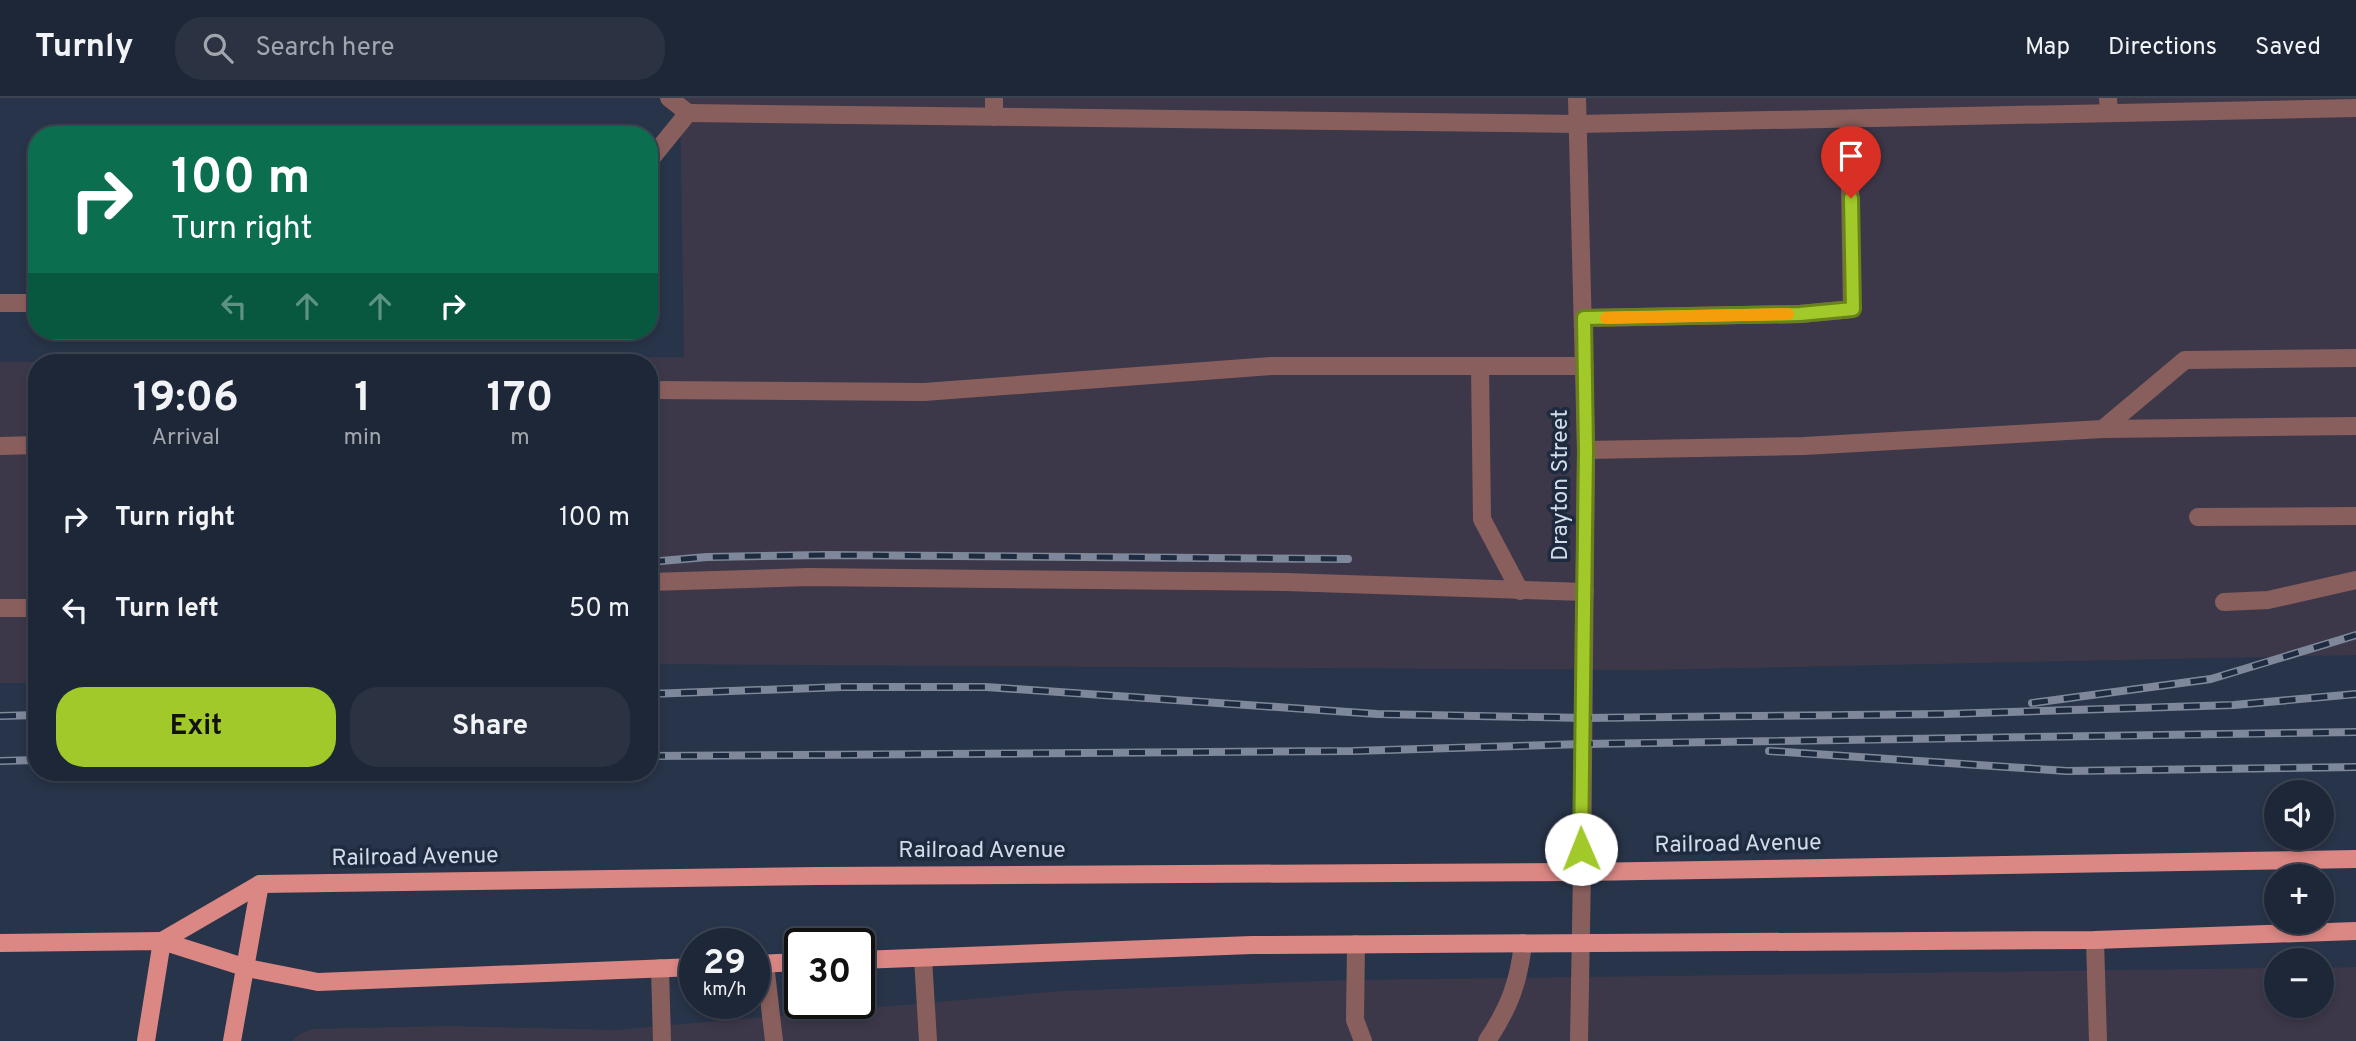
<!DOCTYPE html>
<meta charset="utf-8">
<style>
:root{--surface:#1e2737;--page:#2b3342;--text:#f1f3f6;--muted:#a1a5ad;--line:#3c4452;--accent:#a1c929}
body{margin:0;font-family:Overpass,sans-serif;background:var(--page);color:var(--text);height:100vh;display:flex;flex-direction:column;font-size:26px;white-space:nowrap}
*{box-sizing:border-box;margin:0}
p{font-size:23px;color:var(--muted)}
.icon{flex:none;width:38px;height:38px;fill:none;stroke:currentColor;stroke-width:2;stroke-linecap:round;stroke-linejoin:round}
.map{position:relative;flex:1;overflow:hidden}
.sheet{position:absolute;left:28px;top:256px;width:630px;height:427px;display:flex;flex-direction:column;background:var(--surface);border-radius:28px;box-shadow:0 4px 10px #0003,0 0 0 2px var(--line)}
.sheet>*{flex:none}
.banner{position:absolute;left:28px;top:28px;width:630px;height:214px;border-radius:28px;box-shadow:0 4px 10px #0003,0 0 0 2px var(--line);background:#0b6e4f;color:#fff;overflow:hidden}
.tools{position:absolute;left:2264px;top:682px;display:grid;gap:14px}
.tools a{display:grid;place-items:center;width:70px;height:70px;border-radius:50%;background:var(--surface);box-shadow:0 4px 10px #0003,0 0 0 2px var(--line);font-size:35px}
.speed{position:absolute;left:679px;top:830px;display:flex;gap:14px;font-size:35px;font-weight:700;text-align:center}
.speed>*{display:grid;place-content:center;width:91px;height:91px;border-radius:50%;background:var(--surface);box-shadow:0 4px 10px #0003,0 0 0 2px var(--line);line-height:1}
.speed small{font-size:18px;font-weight:400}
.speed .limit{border:4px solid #111;border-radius:10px;background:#fff;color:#111}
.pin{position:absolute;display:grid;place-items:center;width:60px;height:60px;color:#fff;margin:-72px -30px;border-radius:50% 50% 50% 0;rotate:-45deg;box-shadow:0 0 7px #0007}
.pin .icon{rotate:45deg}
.me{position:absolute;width:77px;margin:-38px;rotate:359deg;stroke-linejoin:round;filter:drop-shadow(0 0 5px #0008)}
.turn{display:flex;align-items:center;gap:24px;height:147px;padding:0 28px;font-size:32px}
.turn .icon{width:91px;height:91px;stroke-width:2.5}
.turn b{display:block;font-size:49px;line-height:60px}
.lanes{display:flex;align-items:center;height:66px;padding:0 28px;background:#0003;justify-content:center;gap:35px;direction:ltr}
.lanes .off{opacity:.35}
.eta{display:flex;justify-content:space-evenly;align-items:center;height:119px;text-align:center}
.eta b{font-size:42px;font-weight:700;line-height:49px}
.action{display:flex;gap:14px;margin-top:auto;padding:14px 28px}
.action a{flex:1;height:80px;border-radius:28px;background:var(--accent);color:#111;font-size:28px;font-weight:700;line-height:80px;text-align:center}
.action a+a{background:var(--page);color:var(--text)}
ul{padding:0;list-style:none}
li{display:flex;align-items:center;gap:21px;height:91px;padding:0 28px}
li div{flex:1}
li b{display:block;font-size:26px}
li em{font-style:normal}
header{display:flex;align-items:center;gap:42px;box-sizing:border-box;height:98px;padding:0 35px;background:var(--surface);border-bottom:2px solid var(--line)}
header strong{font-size:33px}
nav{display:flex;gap:38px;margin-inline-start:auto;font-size:24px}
.search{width:490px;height:63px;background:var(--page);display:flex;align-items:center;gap:18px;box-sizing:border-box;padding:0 24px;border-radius:28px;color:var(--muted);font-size:26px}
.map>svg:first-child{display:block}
.commercial{fill:#3d3849}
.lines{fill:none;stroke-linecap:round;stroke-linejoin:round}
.lane{stroke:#895f5d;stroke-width:18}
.street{stroke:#895f5d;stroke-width:18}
.primary{stroke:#db8784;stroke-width:18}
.rail-casing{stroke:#7e889a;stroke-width:8}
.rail{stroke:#1e2a3f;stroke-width:5;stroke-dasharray:16;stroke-linecap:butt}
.route-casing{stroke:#69831b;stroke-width:18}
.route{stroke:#a1c929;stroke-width:12}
.slow{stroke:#f59e0b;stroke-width:12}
.labels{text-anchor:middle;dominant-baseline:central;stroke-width:7;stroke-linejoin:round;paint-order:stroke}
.street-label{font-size:23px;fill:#d3dbe9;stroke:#1e2a3f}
</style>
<header>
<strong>Turnly</strong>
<div class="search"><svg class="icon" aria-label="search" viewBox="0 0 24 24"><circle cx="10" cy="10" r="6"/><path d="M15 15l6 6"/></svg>Search here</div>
<nav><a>Map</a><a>Directions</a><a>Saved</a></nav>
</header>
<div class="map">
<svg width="2356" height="943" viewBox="0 0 2356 943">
<rect width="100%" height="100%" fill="#283449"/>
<g class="commercial">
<path d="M 680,0 L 2356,0 L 2356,557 L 1645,572 L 649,566 L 649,264 L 37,264 L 37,585 L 0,585 L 0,264 L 684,259 Z"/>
<path d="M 2356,869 L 2356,943 L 292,943 L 300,936 L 312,931 L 449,928 L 616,932 L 1063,893 L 1348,882 L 2277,870 L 2277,908 L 2322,908 L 2322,870 Z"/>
</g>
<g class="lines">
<g class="lane">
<path d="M 994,0 L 994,19"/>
<path d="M 2108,0 L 2109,15"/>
<path d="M 649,63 L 688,15 L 669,0"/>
<path d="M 0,205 L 37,205"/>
<path d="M 1584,220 L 1800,216 L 1852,211 L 1849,21"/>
<path d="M 1480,269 L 1482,421 L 1520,493"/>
<path d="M 649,292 L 924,294 L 1271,268 L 1585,268"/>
<path d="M 2103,331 L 2185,262 L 2356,260"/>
<path d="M 0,348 L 37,347"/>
<path d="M 1586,352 L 1804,348 L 2103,331 L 2356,328"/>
<path d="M 2198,419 L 2356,418"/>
<path d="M 649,484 L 808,479 L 1286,484 L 1585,494"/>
<path d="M 2224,504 L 2268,502 L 2356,482"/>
<path d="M 0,510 L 37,510"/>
<path d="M 2095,842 L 2098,943"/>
<path d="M 1356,846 L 1355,922 L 1363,943"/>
<path d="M 923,860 L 928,943"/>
<path d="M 765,866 L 774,943"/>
<path d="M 660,870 L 662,943"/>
<path d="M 1487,943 C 1509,910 1519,884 1523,845"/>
<path d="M 1579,943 L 1582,774"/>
</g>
<g class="street">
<path d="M 1577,0 L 1586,352 L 1582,774"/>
<path d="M 688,15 L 1578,26 L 2356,10"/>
</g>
<g class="primary">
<path d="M 162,843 L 260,786 L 818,778 L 1582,774 L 2356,761"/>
<path d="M 0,845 L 162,843 L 247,870 L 318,884 L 695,869"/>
<path d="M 859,862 L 1252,847 L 2095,842 L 2356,833"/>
<path d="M 754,866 L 800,864"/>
<path d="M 146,943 L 162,843"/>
<path d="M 232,943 L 260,786"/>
</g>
<defs>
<g id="rail">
<path d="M 649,464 L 707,459 L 824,457 L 1348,461"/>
<path d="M 649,596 L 842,589 L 986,589 L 1377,616 L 1584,620 L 1945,616 L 2234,607 L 2356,596"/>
<path d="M 2032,605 L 2211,581 L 2356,537"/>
<path d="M 0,618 L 37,617"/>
<path d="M 1769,653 L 2067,673 L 2356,669"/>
<path d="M 649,658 L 1353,653 L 1584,646 L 2356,634"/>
<path d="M 0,663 L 37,662"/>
</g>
</defs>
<use href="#rail" class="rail-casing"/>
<use href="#rail" class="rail"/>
</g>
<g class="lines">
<defs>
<path id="route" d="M 1581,751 L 1586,352 L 1584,220 L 1800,216 L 1853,211 L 1851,100"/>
</defs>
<use href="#route" class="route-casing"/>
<use href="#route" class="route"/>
<path class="slow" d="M 1606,220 L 1788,216"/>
</g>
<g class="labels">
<g class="street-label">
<text transform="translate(1561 387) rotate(-90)">Drayton Street</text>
<text transform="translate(1738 747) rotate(-1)">Railroad Avenue</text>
<text x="982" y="753">Railroad Avenue</text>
<text transform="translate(415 760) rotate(-1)">Railroad Avenue</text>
</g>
</g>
</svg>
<div class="tools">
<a><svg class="icon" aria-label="sound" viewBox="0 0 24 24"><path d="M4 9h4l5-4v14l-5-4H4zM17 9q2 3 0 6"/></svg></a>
<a>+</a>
<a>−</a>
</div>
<div class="speed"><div>29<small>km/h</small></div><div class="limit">30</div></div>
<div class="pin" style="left:1851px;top:100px;background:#d93025"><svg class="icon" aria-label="arrive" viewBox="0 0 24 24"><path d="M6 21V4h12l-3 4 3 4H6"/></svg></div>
<svg class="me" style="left:1581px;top:751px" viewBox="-20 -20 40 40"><circle r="19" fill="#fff"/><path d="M0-13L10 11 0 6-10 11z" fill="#a1c929"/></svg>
<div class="banner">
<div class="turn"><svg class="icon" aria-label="right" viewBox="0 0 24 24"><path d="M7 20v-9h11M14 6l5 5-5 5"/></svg><div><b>100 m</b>Turn right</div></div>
<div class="lanes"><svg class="icon off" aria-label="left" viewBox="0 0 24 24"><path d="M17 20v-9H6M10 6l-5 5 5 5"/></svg><svg class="icon off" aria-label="ahead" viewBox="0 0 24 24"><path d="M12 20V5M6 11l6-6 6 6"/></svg><svg class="icon off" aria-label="ahead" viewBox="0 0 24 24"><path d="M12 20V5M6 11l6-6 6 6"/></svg><svg class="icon" aria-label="right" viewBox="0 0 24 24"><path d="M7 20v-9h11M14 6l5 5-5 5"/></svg></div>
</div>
<section class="sheet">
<div class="eta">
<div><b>19:06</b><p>Arrival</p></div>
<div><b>1</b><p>min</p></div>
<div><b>170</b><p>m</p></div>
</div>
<ul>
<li><svg class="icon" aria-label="right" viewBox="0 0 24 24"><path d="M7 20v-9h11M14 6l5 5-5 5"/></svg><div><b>Turn right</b></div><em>100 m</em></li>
<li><svg class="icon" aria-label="left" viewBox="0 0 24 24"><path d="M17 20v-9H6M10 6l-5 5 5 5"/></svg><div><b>Turn left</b></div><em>50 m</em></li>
</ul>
<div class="action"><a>Exit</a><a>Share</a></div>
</section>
</div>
